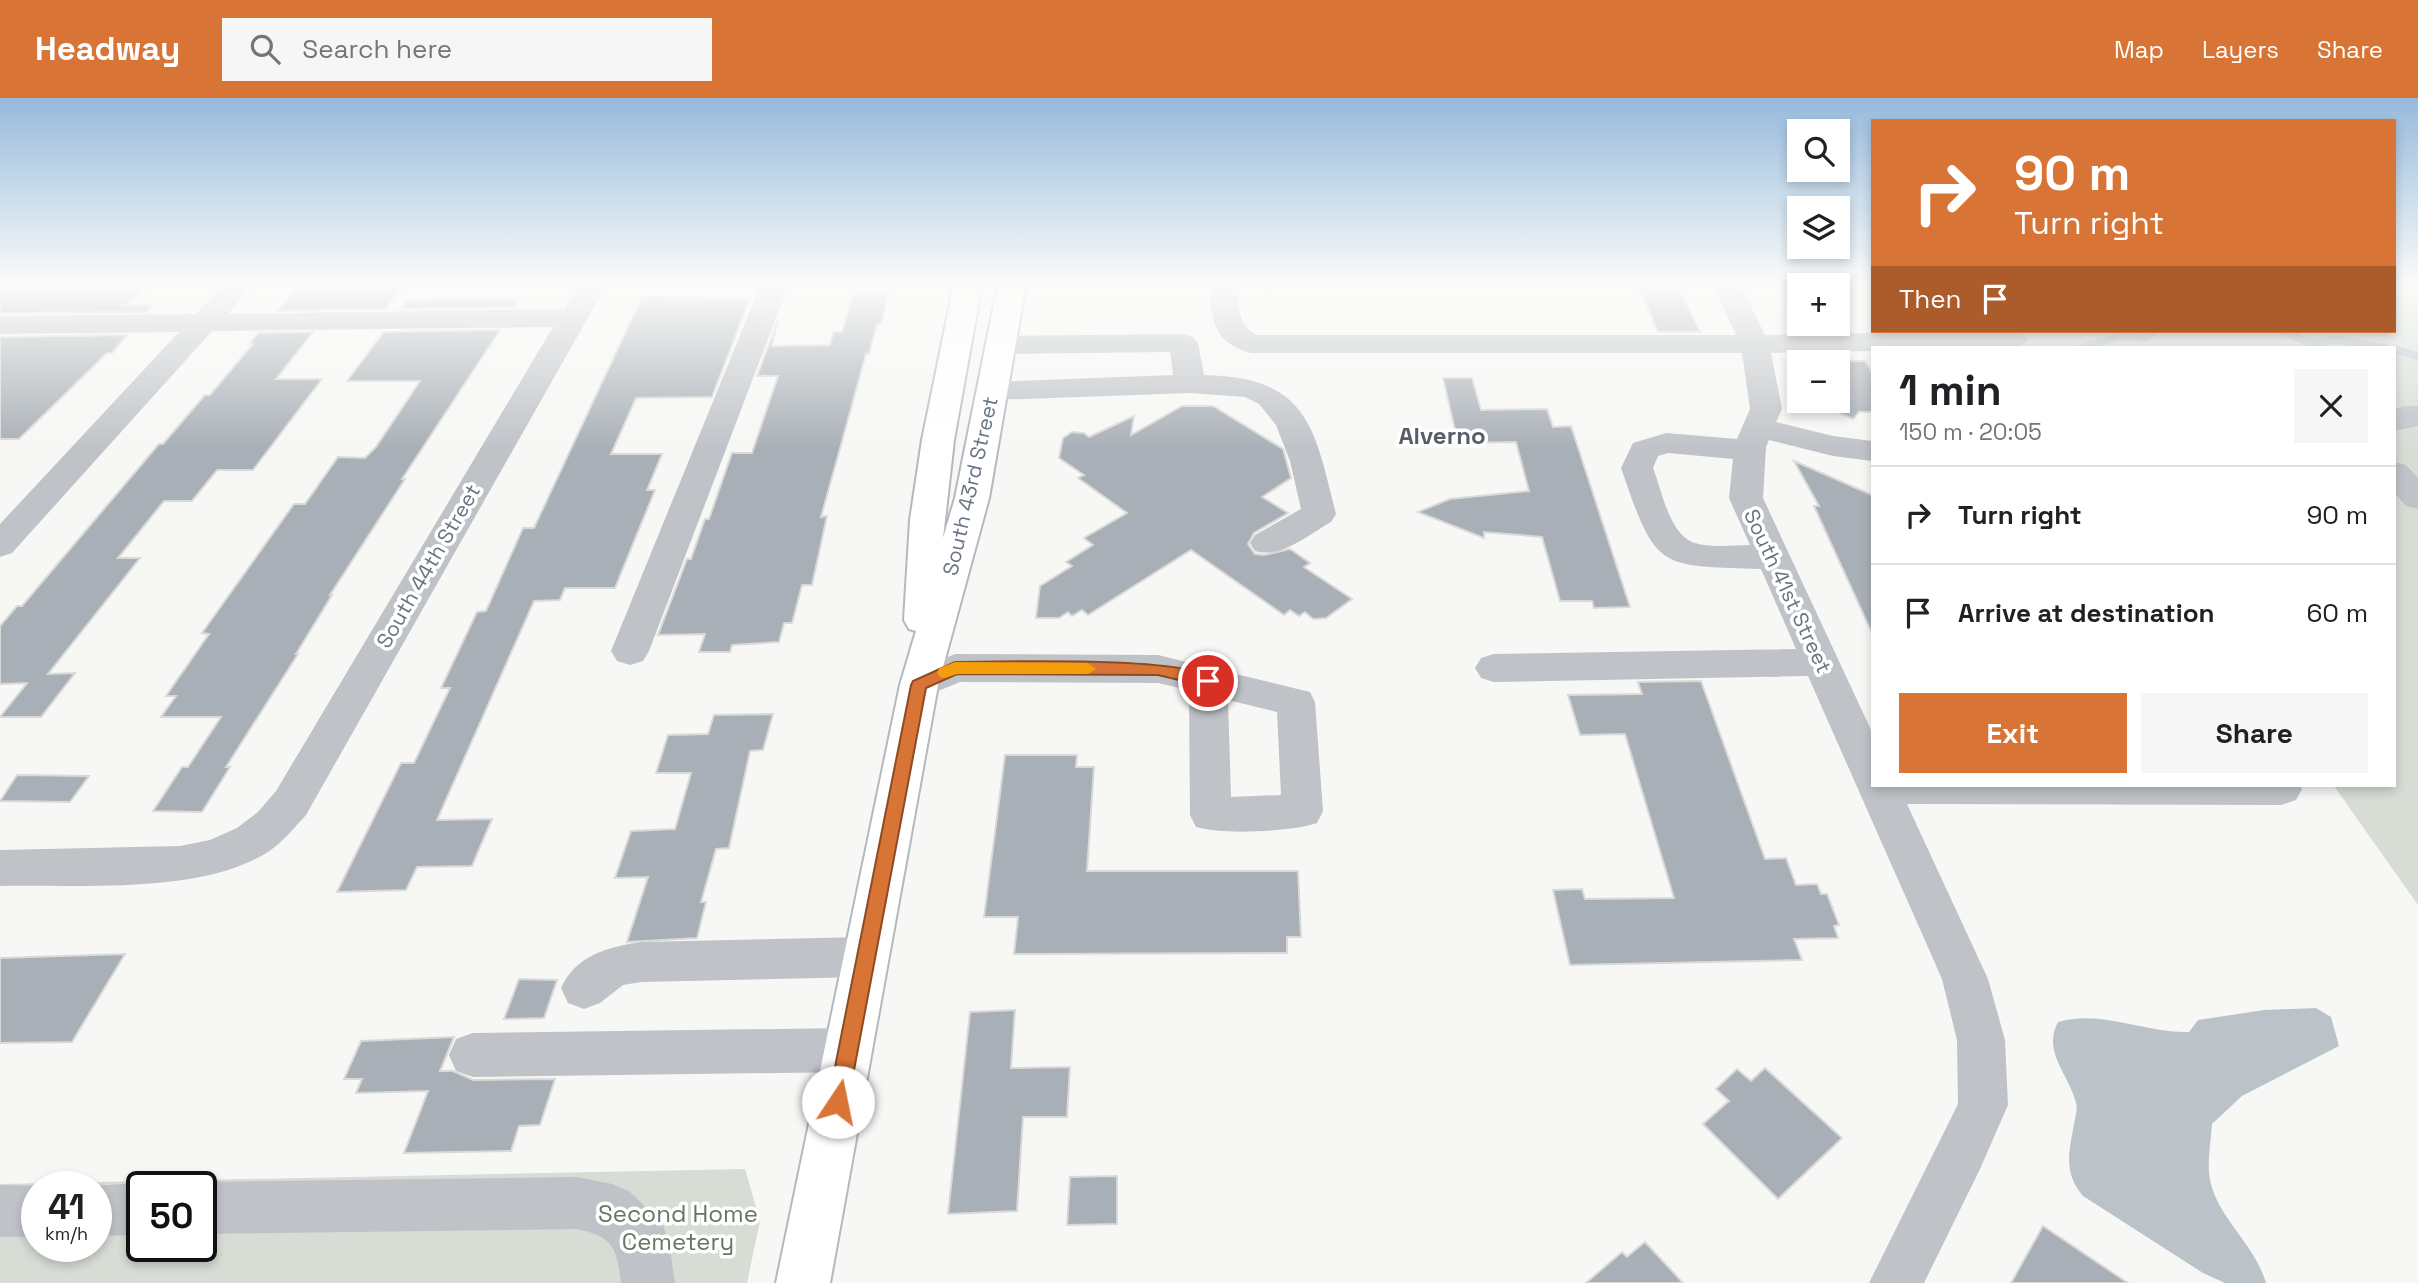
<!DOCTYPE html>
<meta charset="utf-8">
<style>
:root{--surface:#fff;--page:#f6f6f6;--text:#202124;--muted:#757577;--line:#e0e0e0;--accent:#d87435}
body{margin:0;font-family:"Space Grotesk",sans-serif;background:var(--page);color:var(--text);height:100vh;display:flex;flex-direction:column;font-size:26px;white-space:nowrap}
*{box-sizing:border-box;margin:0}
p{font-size:23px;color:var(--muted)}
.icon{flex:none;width:38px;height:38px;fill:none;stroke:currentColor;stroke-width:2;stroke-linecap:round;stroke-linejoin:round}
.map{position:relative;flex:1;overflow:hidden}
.details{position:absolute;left:1871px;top:248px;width:525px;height:441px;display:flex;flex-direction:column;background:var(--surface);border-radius:0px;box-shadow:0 4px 10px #0003}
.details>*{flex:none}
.guide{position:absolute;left:1871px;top:21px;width:525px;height:214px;border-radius:0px;box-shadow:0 4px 10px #0003;background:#d87435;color:#fff;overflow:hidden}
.controls{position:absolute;left:1787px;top:21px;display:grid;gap:14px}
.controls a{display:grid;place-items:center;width:63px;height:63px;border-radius:0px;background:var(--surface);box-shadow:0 4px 10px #0003;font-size:35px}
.speed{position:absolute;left:21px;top:1073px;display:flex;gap:14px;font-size:35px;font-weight:700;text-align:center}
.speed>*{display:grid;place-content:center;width:91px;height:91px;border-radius:50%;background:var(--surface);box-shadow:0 4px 10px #0003;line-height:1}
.speed small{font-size:18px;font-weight:400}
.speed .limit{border:4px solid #111;border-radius:10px;background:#fff;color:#111}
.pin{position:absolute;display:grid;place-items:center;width:60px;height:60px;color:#fff;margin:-30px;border:4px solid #fff;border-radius:50%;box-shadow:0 2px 7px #0007}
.me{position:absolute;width:77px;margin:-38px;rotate:11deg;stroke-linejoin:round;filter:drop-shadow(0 0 5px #0008)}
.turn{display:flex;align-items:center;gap:24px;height:147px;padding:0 28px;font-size:32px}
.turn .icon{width:91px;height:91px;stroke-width:2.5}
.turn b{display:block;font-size:49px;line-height:60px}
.then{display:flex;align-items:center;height:66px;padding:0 28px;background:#0003;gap:14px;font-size:26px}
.round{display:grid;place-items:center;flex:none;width:74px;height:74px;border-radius:0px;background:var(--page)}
.head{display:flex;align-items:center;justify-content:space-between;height:119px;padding:0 28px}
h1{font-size:42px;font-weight:700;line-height:52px}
.primary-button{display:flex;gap:14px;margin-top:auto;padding:14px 28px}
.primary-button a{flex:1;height:80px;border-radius:0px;background:var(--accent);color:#fff;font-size:28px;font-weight:700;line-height:80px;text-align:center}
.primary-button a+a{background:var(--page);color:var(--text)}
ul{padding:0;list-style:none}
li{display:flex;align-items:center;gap:21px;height:98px;padding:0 28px;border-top:2px solid var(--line)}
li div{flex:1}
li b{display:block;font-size:26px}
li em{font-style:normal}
header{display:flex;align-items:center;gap:42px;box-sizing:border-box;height:98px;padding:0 35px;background:var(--accent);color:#fff}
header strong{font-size:33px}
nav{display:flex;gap:38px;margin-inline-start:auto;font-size:24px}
.search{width:490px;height:63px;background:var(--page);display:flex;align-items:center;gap:18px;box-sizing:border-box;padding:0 24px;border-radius:0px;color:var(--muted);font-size:26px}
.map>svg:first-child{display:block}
.green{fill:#d7dcd5;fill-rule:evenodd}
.water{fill:#bbc3c9}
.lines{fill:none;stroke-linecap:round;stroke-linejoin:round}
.stream{stroke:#bbc3c9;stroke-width:8}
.building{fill:#a9afb6;stroke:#d9dad8;stroke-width:2}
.major-casing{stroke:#b5b8bd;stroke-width:4}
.minor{fill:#bfc2c7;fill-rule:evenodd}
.major{fill:#fff;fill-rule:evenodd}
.route{fill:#d87435;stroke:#8c4b22;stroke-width:2}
.slow{fill:#f59e0b}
.labels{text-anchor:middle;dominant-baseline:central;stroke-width:7;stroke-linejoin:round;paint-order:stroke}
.street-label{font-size:21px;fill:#697484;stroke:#fff}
.quarter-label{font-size:24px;font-weight:bold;fill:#565e6a;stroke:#fff}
.near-park-label{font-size:24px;fill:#647763;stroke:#fff}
</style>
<header>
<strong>Headway</strong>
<div class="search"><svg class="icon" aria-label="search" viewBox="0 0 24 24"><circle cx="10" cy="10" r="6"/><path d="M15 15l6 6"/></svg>Search here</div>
<nav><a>Map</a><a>Layers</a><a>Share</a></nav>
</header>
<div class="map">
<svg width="2418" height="1185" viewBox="0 0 2418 1185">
<rect width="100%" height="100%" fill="#f7f8f5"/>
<g class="green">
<path d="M 2394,186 L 2418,186 L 2418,807 L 2334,688 L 2394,688 L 2394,250 L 2025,250 L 2012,233 L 2394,233 Z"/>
<path d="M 745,1071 L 760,1123 L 747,1185 L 0,1185 L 0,1086 ZM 37,1088 L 96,1088 L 96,1148 L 37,1148 ZM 142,1088 L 201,1088 L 201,1148 L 142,1148 Z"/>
</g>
<path class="water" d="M 2316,910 L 2331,919 L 2339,948 L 2242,998 L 2212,1026 C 2211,1041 2208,1059 2209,1075 C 2213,1117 2255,1145 2266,1185 L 2225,1185 L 2203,1175 L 2083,1098 C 2063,1074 2069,1055 2074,1026 C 2075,1020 2078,1011 2076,1005 C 2069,976 2042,954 2058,924 C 2101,911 2145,935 2189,934 L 2198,922 L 2264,912 Z"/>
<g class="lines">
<g class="stream">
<path d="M 2283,233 L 2304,243 L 2320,245 L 2336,241 L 2384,250"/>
<path d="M 2082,250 L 2121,238 L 2146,240 L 2153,233"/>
<path d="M 2394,251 L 2418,258"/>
</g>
</g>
<g class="building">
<path d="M 0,186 L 148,186 L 126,207 L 152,207 L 147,214 L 0,215 Z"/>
<path d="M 300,186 L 404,186 L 386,211 L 277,213 Z"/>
<path d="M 1637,186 L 1677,186 L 1700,234 L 1658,234 Z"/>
<path d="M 889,195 L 881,226 L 877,226 L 869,256 L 866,256 L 821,419 L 827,418 L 812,487 L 802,487 L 792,525 L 784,525 L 779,544 L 732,547 L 730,554 L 699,554 L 705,536 L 658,537 L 687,461 L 691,461 L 705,421 L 709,421 L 732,355 L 752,355 L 778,278 L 757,278 L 778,222 L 772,248 L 830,247 L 833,234 L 842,234 L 853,196 Z"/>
<path d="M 642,199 L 750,200 L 712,299 L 636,300 L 611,356 L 662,356 L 647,392 L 655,392 L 615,490 L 565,490 L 560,502 L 534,503 L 437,722 L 492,721 L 472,768 L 417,769 L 406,792 L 337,794 L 401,665 L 414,665 L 450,590 L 441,590 L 477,514 L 486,513 L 523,430 L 534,430 Z"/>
<path d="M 520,201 L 515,209 L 401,211 L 408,202 Z"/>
<path d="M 500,232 L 402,381 L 405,381 L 330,497 L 332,497 L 296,556 L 298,556 L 226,669 L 230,669 L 202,714 L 153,713 L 182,669 L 188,669 L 221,619 L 161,619 L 176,598 L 166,598 L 209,536 L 202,535 L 294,406 L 305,406 L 338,359 L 365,360 L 376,349 L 420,283 L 347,283 L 384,234 Z"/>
<path d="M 313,234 L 276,281 L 322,281 L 253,372 L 217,372 L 192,403 L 164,403 L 118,460 L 140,460 L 48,576 L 75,575 L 41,619 L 0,619 L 27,585 L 0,586 L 0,528 L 17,508 L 22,508 L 159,346 L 163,346 L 205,297 L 210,297 L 253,246 L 249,246 L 258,235 Z"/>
<path d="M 127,237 L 112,255 L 107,255 L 19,341 L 0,341 L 0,239 Z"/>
<path d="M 1838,263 L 1865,263 L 1872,275 L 1872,314 L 1859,314 L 1853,321 L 1838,314 Z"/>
<path d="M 1443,280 L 1472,280 L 1481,312 L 1547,311 L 1553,329 L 1571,328 L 1630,509 L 1594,510 L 1592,503 L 1560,503 L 1542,439 L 1484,434 L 1484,440 L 1418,414 L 1450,401 L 1529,393 L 1516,344 L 1458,345 Z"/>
<path d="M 1182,308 L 1213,308 L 1283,351 L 1291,380 L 1262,399 L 1288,415 L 1254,435 L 1248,446 L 1255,456 L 1264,457 L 1290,451 L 1310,465 L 1304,469 L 1352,501 L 1326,520 L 1313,521 L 1305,514 L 1299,518 L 1290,512 L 1284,517 L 1191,452 L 1088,517 L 1082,512 L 1072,518 L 1068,514 L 1059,520 L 1036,520 L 1040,488 L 1072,468 L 1066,464 L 1093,447 L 1084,440 L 1127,415 L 1078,380 L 1084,377 L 1059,360 L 1063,340 L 1072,334 L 1084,335 L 1089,339 L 1134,318 L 1131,337 Z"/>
<path d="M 1794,363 L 1872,397 L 1872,535 L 1814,408 L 1819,408 Z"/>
<path d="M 1701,583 L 1765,761 L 1786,760 L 1796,787 L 1817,786 L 1821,796 L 1827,796 L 1839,827 L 1834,828 L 1838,840 L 1794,841 L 1802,862 L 1570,867 L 1553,792 L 1582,791 L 1585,801 L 1674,800 L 1625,636 L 1580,637 L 1568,597 L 1642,596 L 1638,584 Z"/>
<path d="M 773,616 L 763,652 L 750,653 L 729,750 L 716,751 L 701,804 L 706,804 L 697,840 L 627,844 L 648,779 L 615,780 L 631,733 L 675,731 L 691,675 L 656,675 L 668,637 L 708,636 L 714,617 Z"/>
<path d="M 1005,657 L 1077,657 L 1076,669 L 1094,669 L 1087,773 L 1298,773 L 1301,839 L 1287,839 L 1287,855 L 1014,856 L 1018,819 L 984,819 Z"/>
<path d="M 17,677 L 89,678 L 70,704 L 0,703 Z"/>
<path d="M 125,856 L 72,944 L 0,945 L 0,860 Z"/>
<path d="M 519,881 L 557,882 L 544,920 L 504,921 Z"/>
<path d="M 1015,912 L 1011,970 L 1070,969 L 1067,1019 L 1023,1019 L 1017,1113 L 948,1116 L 970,914 Z"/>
<path d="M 454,939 L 440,973 L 453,973 L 473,982 L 555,981 L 540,1027 L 519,1028 L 511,1053 L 404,1055 L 428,993 L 356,995 L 362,981 L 344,981 L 361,943 Z"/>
<path d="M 1765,970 L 1842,1040 L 1778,1101 L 1703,1026 L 1729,1003 L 1716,991 L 1737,971 L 1751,983 Z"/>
<path d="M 1117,1078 L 1117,1126 L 1067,1127 L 1070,1079 Z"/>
<path d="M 2043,1128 L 2128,1185 L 2011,1185 Z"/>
<path d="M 1645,1144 L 1683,1185 L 1586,1185 L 1622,1154 L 1627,1159 Z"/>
</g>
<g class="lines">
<defs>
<path id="major" d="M 954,186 L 982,186 L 954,342 L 943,440 L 955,400 L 998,186 L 1026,186 L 989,400 L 938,587 L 830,1185 L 776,1185 L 900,587 L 916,533 L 909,531 L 904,522 L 910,422 L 922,342 Z"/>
</defs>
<use href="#major" class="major-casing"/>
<g class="minor">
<path d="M 224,186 L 253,186 L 228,216 L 564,211 L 579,186 L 607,186 L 306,717 C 294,730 283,744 268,754 C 199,797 80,786 0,788 L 0,752 L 180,748 L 210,742 L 237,730 L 258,714 L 276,693 L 553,229 L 212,233 L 12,455 L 0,459 L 0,426 L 179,234 L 0,236 L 0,218 L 196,216 Z"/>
<path d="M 761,186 L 789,186 L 649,553 L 643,563 L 630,567 L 617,563 L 611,553 Z"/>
<path d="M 1210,186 L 1238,186 C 1239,206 1237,227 1256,237 L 1736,237 L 1712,186 L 1740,186 L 1765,237 L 1983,233 L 2023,235 L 2028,241 L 2023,247 L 2013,250 L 1872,250 L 1872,253 L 1771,255 L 1782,311 L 1776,324 L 1833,338 L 1872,343 L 1872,363 L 1833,358 L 1769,342 L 1766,349 L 1763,400 L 1872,634 L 1872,688 L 2300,688 L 2302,691 L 2296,702 L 2281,707 L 1907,706 L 1988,881 L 2005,942 L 2008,1007 L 1980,1071 L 1924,1185 L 1869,1185 L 1958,1006 L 1957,942 L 1942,881 L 1808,578 L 1494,584 L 1481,580 L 1475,570 L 1481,560 L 1494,556 L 1796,551 L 1761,471 C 1656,468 1656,471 1621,370 L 1633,345 L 1666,335 L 1737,341 L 1750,311 L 1742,255 L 1251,255 C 1212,245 1211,220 1210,186 ZM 1668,355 L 1733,361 L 1729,400 L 1750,447 C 1733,447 1711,450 1695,445 C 1669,437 1662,392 1653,370 L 1658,358 Z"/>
<path d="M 1183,236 L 1193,239 L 1198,245 L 1204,277 C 1308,279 1314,328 1336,416 L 1331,424 C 1308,437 1281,461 1255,453 L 1250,445 L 1255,437 L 1301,411 L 1290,363 L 1276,327 L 1259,306 L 1245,299 L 1190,295 L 992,302 L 981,300 L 977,293 L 981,286 L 992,284 L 1173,277 L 1170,254 L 1001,256 L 991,253 L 986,247 L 991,241 L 1001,238 Z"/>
<path d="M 2405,308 L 2418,308 L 2418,328 L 2394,333 L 2394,311 Z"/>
<path d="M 2394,364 L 2406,367 L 2418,380 L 2418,411 L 2406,408 L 2394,394 Z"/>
<path d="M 955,556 L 1158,557 L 1310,594 L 1315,604 L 1323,713 L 1317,725 C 1290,734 1222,737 1196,729 L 1190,717 L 1189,592 L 1158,585 L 960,584 L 919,601 L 905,597 L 900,587 L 905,577 ZM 1228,602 L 1277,614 L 1281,697 L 1231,699 Z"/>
<path d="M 866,839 L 882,845 L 889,859 L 882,873 L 866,879 L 641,884 L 623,887 L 600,905 L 584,911 L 568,905 L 561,890 C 576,857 608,849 641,844 Z"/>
<path d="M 848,930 L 865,936 L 872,952 L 865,968 L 848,974 L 473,979 L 456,973 L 449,957 L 456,941 L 473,935 Z"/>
<path d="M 576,1079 L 612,1086 L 630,1094 L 662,1125 L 669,1144 L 675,1185 L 621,1185 C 617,1150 613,1138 576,1131 L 201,1136 L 201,1088 L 190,1088 L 201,1084 Z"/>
<path d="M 142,1085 L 150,1088 L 142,1088 L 142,1137 L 96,1138 L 96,1088 L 90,1088 Z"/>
<path d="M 0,1087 L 41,1088 L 37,1088 L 37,1139 L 0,1139 Z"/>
</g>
<use href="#major" class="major"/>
</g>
<linearGradient id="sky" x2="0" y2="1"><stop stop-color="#96badc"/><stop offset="0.53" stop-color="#fbfcfa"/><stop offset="1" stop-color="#fbfcfa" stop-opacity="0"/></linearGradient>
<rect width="2418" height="352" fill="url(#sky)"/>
<path class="route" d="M 955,564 C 994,564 1198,557 1215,583 L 1208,589 L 1158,577 L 957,576 L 926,590 L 848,1004 L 845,1010 L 838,1013 L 831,1010 L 828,1004 L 911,587 L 913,583 Z"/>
<path class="slow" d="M 955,564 L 1088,565 L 1096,571 L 1088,576 L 957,576 L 945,580 L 940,579 L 937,574 L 940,570 Z"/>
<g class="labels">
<g class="street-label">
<text transform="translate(970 388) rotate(-77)">South 43rd Street</text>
<text transform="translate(428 468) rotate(-60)">South 44th Street</text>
<text transform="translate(1788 493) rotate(65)">South 41st Street</text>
</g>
<g class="quarter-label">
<text x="1442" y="337">Alverno</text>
</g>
<g class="near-park-label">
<text x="678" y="1115">Second Home<tspan x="678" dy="28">Cemetery</tspan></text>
</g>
</g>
</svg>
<div class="controls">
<a><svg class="icon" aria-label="search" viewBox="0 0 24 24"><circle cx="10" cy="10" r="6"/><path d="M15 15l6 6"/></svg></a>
<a><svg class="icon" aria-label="layers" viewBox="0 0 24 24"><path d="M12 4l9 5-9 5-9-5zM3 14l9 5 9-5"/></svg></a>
<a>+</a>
<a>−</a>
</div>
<div class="speed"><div>41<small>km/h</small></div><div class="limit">50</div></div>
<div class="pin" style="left:1208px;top:583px;background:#d93025"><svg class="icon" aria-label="arrive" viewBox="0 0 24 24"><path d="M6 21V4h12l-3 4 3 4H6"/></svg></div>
<svg class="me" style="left:838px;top:1004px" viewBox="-20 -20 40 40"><circle r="19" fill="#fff"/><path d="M0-13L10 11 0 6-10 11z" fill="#d87435"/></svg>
<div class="guide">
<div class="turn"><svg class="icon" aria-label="right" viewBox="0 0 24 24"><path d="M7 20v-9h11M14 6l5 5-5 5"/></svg><div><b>90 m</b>Turn right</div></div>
<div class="then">Then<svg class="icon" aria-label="arrive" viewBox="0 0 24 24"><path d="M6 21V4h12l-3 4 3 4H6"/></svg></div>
</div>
<section class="details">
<div class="head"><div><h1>1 min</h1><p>150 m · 20:05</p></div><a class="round"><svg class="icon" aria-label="close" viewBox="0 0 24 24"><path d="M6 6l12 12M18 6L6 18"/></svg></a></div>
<ul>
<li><svg class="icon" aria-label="right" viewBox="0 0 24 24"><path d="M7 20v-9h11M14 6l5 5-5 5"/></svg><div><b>Turn right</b></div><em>90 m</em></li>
<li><svg class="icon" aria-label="arrive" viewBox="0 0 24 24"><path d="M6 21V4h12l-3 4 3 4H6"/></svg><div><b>Arrive at destination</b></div><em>60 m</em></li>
</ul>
<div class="primary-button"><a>Exit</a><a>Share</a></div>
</section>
</div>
